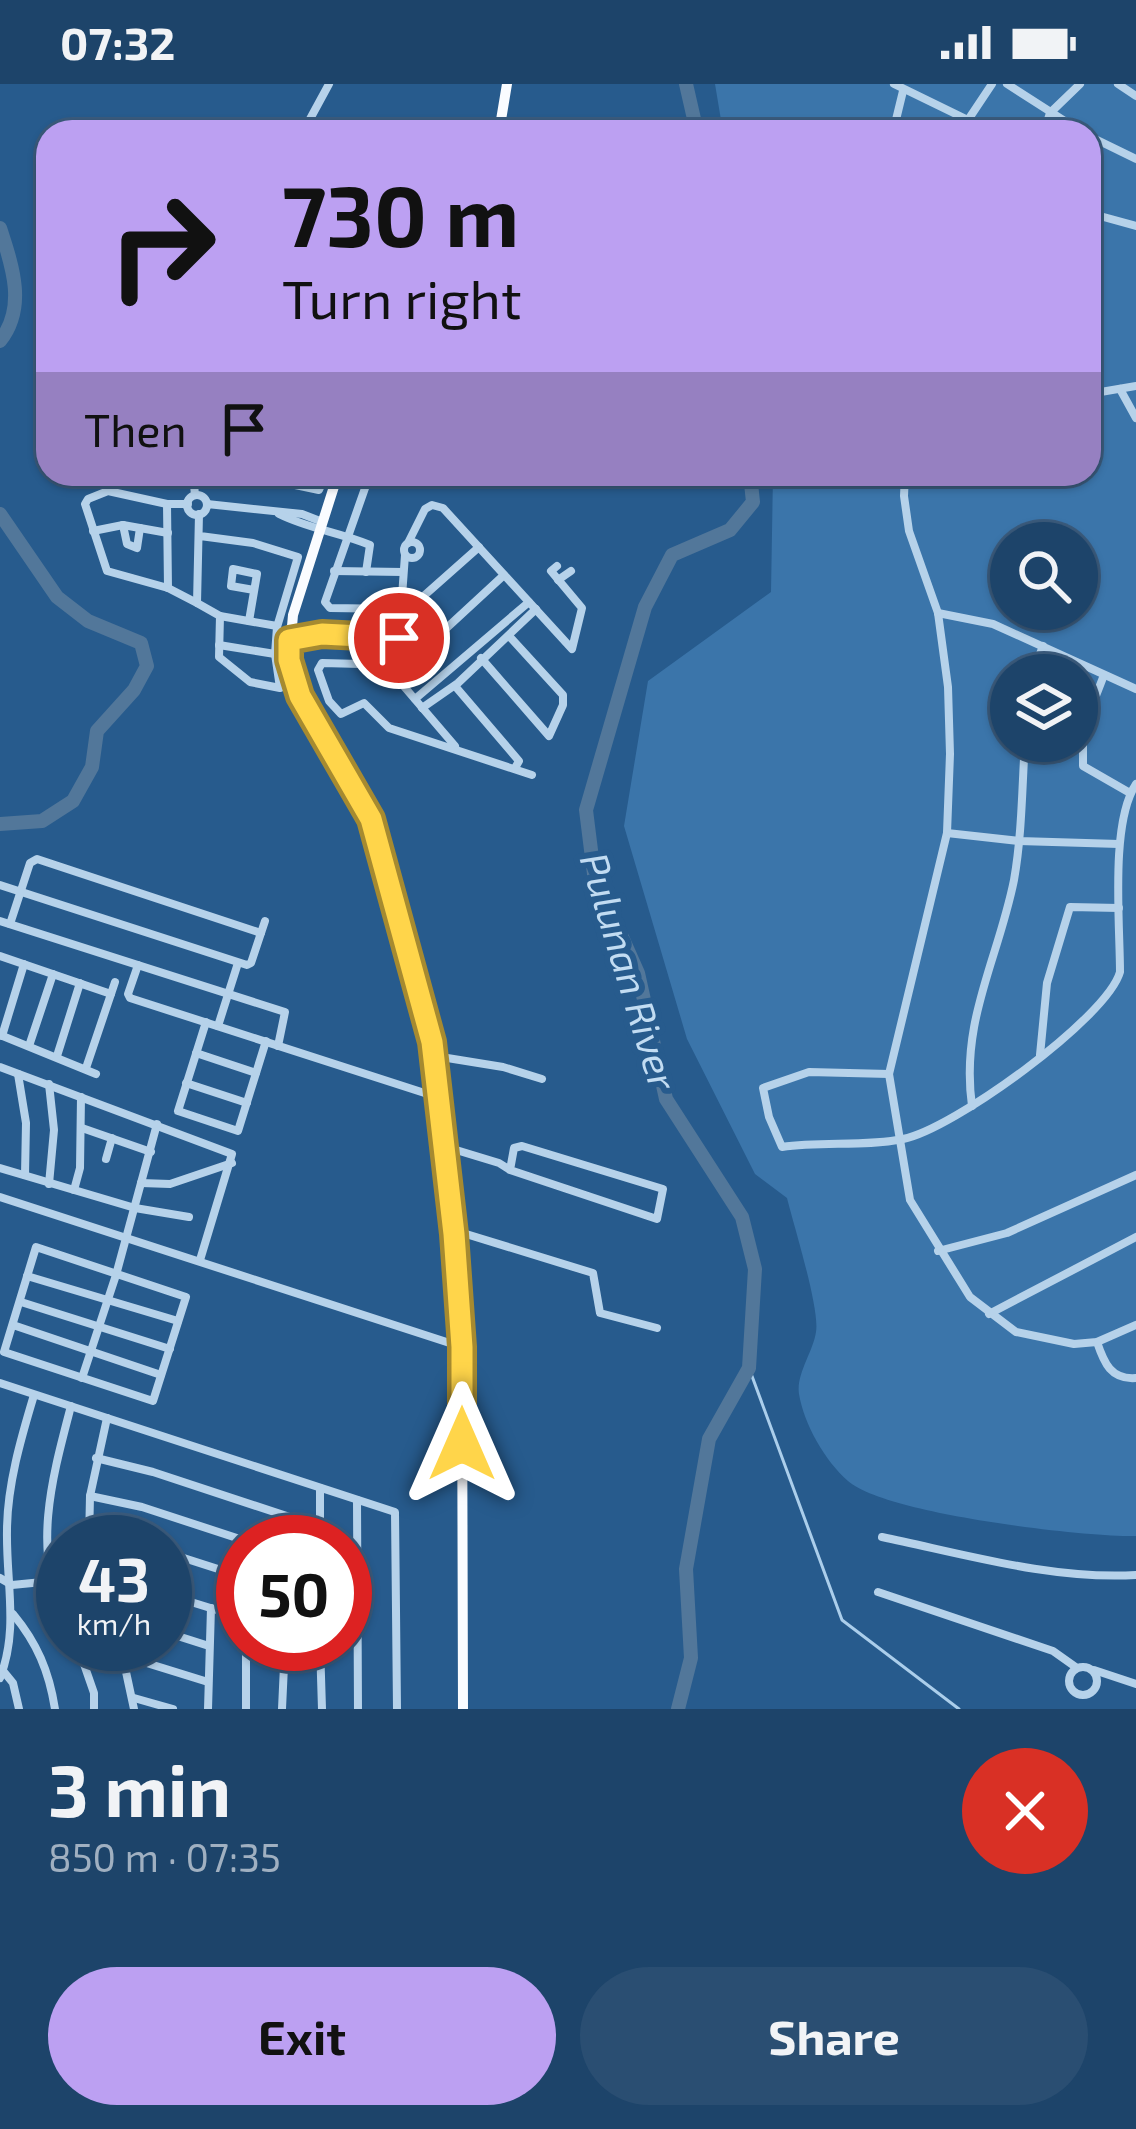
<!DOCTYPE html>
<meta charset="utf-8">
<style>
:root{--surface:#1d446a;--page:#2a4e72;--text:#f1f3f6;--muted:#a0b0c1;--line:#3b5c7e;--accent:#bca0f2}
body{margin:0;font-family:"Exo 2",sans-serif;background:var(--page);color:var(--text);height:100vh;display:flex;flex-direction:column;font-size:45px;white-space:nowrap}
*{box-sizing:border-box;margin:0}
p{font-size:39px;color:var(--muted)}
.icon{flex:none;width:66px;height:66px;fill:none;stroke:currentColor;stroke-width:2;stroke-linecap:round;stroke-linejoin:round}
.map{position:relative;height:1625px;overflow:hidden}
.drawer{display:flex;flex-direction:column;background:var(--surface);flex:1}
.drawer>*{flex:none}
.top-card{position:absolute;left:36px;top:36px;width:1065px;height:366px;border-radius:36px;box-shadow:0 3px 9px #0004,0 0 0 3px var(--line);background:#bca0f2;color:#111;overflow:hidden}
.tools{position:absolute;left:990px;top:438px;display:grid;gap:24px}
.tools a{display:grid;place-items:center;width:108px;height:108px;border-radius:50%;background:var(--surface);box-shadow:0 3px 9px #0004,0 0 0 3px var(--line);font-size:60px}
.speed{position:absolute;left:36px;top:1431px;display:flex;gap:24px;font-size:60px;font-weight:700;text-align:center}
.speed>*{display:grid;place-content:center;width:156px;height:156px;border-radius:50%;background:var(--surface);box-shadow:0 3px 9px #0004,0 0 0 3px var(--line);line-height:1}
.speed small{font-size:30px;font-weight:400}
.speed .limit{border:18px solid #d22;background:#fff;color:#111}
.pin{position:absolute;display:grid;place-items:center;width:102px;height:102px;color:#fff;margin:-51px;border:6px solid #fff;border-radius:50%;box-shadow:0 3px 12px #0007}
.me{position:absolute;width:132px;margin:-66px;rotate:0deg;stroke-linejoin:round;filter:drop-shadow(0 0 9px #0008)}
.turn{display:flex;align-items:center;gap:42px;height:252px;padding:0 48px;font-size:54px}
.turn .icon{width:156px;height:156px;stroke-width:2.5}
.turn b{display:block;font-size:84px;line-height:102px}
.then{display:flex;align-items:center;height:114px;padding:0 48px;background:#0003;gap:24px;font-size:45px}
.round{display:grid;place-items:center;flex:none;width:126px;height:126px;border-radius:63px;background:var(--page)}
.overview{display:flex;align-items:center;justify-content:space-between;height:204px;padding:0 48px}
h1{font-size:72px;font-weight:700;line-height:90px}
.button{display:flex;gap:24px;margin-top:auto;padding:24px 48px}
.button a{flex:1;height:138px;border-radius:72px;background:var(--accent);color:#111;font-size:48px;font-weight:700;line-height:138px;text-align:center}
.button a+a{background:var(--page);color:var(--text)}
.status{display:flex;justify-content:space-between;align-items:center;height:84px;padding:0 60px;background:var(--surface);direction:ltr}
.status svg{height:33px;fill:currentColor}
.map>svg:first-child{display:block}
.green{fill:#3b75aa;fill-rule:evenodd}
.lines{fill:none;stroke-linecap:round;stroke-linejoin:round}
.stream{stroke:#abceeb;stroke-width:3}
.river{stroke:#52779a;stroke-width:14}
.minor{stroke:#b6d2ea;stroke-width:8}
.major{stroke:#fafcff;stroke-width:10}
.route-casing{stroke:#a68a30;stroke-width:30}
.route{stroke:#ffd54a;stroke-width:21}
.labels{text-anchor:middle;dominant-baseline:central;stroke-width:12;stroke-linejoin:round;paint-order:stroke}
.water-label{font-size:39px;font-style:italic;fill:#c2dcf2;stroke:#275b8d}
</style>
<div class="status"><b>07:32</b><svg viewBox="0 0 49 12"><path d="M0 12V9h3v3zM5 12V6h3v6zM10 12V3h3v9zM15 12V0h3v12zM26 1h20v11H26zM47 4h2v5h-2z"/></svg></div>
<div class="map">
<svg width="1136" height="1625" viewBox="0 0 1136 1625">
<rect width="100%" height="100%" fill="#275b8d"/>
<path class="green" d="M 715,0 L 1136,0 L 1136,1452 C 1083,1453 885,1430 848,1397 C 825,1377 804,1340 799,1310 C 796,1290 813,1268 816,1248 C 820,1225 794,1142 787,1114 L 755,1090 L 687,955 L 624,742 L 648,597 L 771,508 L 773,390 L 1089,390 L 1089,48 L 723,48 ZM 1011,459 L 1077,459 L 1077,525 L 1011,525 ZM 1011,591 L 1077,591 L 1077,657 L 1011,657 Z"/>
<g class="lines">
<path class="stream" d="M 749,1284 L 842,1536 L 959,1625"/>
<g class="river">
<path d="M 686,0 L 697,48"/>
<path d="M 0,144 C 12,181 27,223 0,257"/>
<path d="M 0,430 L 57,513 L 88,537 L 141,559 L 147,582 L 134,606 L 97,647 L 92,683 L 73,717 L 42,737 L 0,740"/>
<path d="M 678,1625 L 691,1574 L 686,1485 L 709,1355 L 749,1284 L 755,1185 L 742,1133 L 666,1015 L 638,889 L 594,790 L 586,726 L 645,523 L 672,471 L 730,446 L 753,418 L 750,390"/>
</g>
<g class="minor">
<path d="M 894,0 L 968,36"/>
<path d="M 1007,0 L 1082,48"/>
<path d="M 1118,0 L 1136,12"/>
<path d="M 310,35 L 329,0"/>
<path d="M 893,48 L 903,7"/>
<path d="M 966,48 L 968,36 L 992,0"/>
<path d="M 1044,48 L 1050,29 L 1080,0"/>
<path d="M 1089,52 L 1136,75"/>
<path d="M 1089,129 L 1136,142"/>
<path d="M 1120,305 L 1136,334"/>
<path d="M 1089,310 L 1136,302"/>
<path d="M 103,390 L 108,407"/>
<path d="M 193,390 L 195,411"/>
<path d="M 242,390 L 319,406 L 326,390"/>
<path d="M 370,390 L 325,518 L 330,524 L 401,525"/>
<path d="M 905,390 L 904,412 L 909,447 L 938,529 L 948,603 L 950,670 L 947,749 L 889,990 L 910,1116 L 970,1213 L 1016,1248 L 1074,1260 L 1097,1258 L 1136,1241"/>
<circle cx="197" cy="421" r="10"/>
<path d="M 167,420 L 168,504"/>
<path d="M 188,420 L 167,420 L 108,407 L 88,415 L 85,420 L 107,487 L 168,504 L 197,519"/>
<path d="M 207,420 L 302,430 L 320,437"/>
<path d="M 199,430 L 197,519 L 220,532 L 219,573 L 250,598 L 280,604 L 275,570 L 277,543 L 298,473 L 253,459 L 200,452"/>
<path d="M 279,430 C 309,445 339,448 370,461 L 366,488"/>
<path d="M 123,441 L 127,460 L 137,464 L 140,444"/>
<path d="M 93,447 L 123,441 L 168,449"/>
<circle cx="412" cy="466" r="8"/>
<path d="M 408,459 L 425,425 L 432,421 L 443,424 L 572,565 L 582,524 L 551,487 L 557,482"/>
<path d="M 405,471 L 399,554 L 401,599 L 455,662"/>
<path d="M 334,487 L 403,488"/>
<path d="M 558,496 L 571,487"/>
<path d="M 938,529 L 993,540 L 1136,605"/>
<path d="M 220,532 L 277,542"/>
<path d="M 400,533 L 479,463"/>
<path d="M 249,537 L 257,490 L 233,485 L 231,502 L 254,506"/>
<path d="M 290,544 L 321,550"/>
<path d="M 289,556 L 322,551 L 399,554"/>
<path d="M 219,561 L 275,570"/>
<path d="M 481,574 L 549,652 L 563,621 L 563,611 L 509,552"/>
<path d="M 400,575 L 413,575 L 504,491"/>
<path d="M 400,581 L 322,579 L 318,586 L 329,617 L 341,630 L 364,619 L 389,644 L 532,691"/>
<path d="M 1032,591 L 1043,562"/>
<path d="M 1104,591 L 1083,645 L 1083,682 L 1130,709"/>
<path d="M 455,602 L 519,677 L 515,684"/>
<path d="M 415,615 L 529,518"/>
<path d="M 422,624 L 458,599 L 536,525"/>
<path d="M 947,749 L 1019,757 L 1119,760"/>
<path d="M 0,801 L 247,881 L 251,879 L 265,837"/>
<path d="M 0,837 L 285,928 L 278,962"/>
<path d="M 10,840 L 30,779 L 37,775 L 261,849"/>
<path d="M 0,872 L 111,910 L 115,898"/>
<path d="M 138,881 L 128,910 L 130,914 L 437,1013"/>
<path d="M 206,938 L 178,1027 L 238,1047 L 266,957"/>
<path d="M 218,942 L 238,879"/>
<path d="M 0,951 L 96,990"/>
<path d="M 2,952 L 24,880"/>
<path d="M 29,962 L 53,890"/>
<path d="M 196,969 L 256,989"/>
<path d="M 1040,971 L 1047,899 L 1070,823 L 1119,824"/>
<path d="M 57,972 L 80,899"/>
<path d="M 435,972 L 503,983 L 542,995"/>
<path d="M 0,983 L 232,1070 L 200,1176"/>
<path d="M 86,984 L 111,910"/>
<path d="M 18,990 L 26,1039 L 25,1091"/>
<path d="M 889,990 L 809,988 L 763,1004 L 769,1033 L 782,1063 C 822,1057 864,1063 903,1055 C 952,1046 1107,934 1120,888 C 1120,840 1110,739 1136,700"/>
<path d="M 186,999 L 247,1019"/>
<path d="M 972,1022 C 960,937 998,876 1014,796 C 1022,751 1022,703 1025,657"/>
<path d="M 82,1044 L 151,1068"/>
<path d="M 443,1062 L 499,1079 L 510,1086 L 657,1135 L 663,1105 L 522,1062 L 514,1064 L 510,1086"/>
<path d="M 106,1075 L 112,1054"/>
<path d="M 0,1084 L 135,1124 L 189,1133"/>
<path d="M 141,1099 L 170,1100 L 232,1079"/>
<path d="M 49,1100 L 54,1046 L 49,1000"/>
<path d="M 74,1106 L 80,1084 L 81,1013"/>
<path d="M 0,1113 L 462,1263"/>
<path d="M 453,1146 L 593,1189 L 600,1229 L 657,1244"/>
<path d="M 36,1163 L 186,1213 L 153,1317 L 4,1268 Z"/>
<path d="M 938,1167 L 1007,1149 L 1136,1091"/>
<path d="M 27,1192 L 178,1237"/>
<path d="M 21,1218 L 170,1265"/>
<path d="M 989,1230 L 1136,1153"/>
<path d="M 13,1241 L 161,1291"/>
<path d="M 1097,1258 C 1104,1279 1111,1296 1136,1294"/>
<path d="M 82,1294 L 116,1191 L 157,1040"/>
<path d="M 0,1299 L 395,1428 L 397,1625"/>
<path d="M 96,1374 L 153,1388 L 320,1443"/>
<path d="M 90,1412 L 142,1423 L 249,1458"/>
<path d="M 357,1416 L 358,1625"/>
<path d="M 89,1449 L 132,1458"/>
<path d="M 882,1453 C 964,1470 1052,1496 1136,1491"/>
<path d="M 89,1458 L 90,1412 L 107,1334"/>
<path d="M 320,1458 L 320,1404"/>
<path d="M 165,1468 L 243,1493"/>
<path d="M 0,1494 L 12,1501 L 63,1496"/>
<path d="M 878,1508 L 1053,1567 L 1077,1584"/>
<path d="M 165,1510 L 243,1534"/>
<path d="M 13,1530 C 37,1559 49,1587 55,1625"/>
<path d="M 63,1531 C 32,1463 53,1391 71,1322"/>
<path d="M 165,1548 L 209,1562"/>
<path d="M 77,1560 L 94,1609 L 94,1625"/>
<path d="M 120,1560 L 134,1625"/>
<path d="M 320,1560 L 322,1625"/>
<path d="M 124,1572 L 208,1598"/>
<circle cx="1083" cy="1597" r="14"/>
<path d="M 1094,1586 L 1136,1600"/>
<path d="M 4,1588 L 13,1599 L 19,1625"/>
<path d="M 0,1594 C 19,1545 6,1499 7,1447 C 7,1402 21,1354 34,1311"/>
<path d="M 134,1614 L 173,1625"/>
<path d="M 208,1625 L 211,1524"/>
<path d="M 246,1625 L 246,1560"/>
<path d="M 282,1625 L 285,1560"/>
</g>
<g class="major">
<path d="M 499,48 L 507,0"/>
<path d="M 338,390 L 293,531 L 289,576 L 300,612 L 371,735 L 418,898 L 435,972 L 462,1263 L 463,1625"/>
</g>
</g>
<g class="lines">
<defs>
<path id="route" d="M 399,554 L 322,550 L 289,556 L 289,576 L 300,612 L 371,735 L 432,958 L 454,1150 L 462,1263 L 462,1360"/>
</defs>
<use href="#route" class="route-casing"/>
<use href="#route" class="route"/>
</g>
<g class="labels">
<g class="water-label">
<text transform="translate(630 887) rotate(73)">Pulunan River</text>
</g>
</g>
</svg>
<div class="tools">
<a><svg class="icon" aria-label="search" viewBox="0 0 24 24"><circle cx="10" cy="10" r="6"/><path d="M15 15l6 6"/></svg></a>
<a><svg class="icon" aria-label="layers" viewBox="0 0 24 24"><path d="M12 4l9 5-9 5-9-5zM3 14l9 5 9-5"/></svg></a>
</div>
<div class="speed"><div>43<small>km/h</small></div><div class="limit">50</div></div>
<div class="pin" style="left:399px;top:554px;background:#d93025"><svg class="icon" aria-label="arrive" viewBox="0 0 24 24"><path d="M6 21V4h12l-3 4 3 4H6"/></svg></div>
<svg class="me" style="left:462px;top:1360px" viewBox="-20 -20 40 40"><path d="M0-17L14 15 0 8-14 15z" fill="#ffd54a" stroke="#fff" stroke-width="4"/></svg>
<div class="top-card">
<div class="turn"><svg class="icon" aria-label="right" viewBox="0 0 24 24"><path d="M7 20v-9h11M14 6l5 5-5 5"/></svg><div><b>730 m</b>Turn right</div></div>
<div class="then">Then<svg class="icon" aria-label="arrive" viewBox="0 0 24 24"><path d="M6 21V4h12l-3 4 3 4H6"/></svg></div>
</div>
</div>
<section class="drawer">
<div class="overview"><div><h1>3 min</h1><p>850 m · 07:35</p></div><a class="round" style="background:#d93025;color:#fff"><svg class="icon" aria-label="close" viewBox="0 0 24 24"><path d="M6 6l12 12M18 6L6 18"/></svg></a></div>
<div class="button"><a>Exit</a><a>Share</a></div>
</section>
